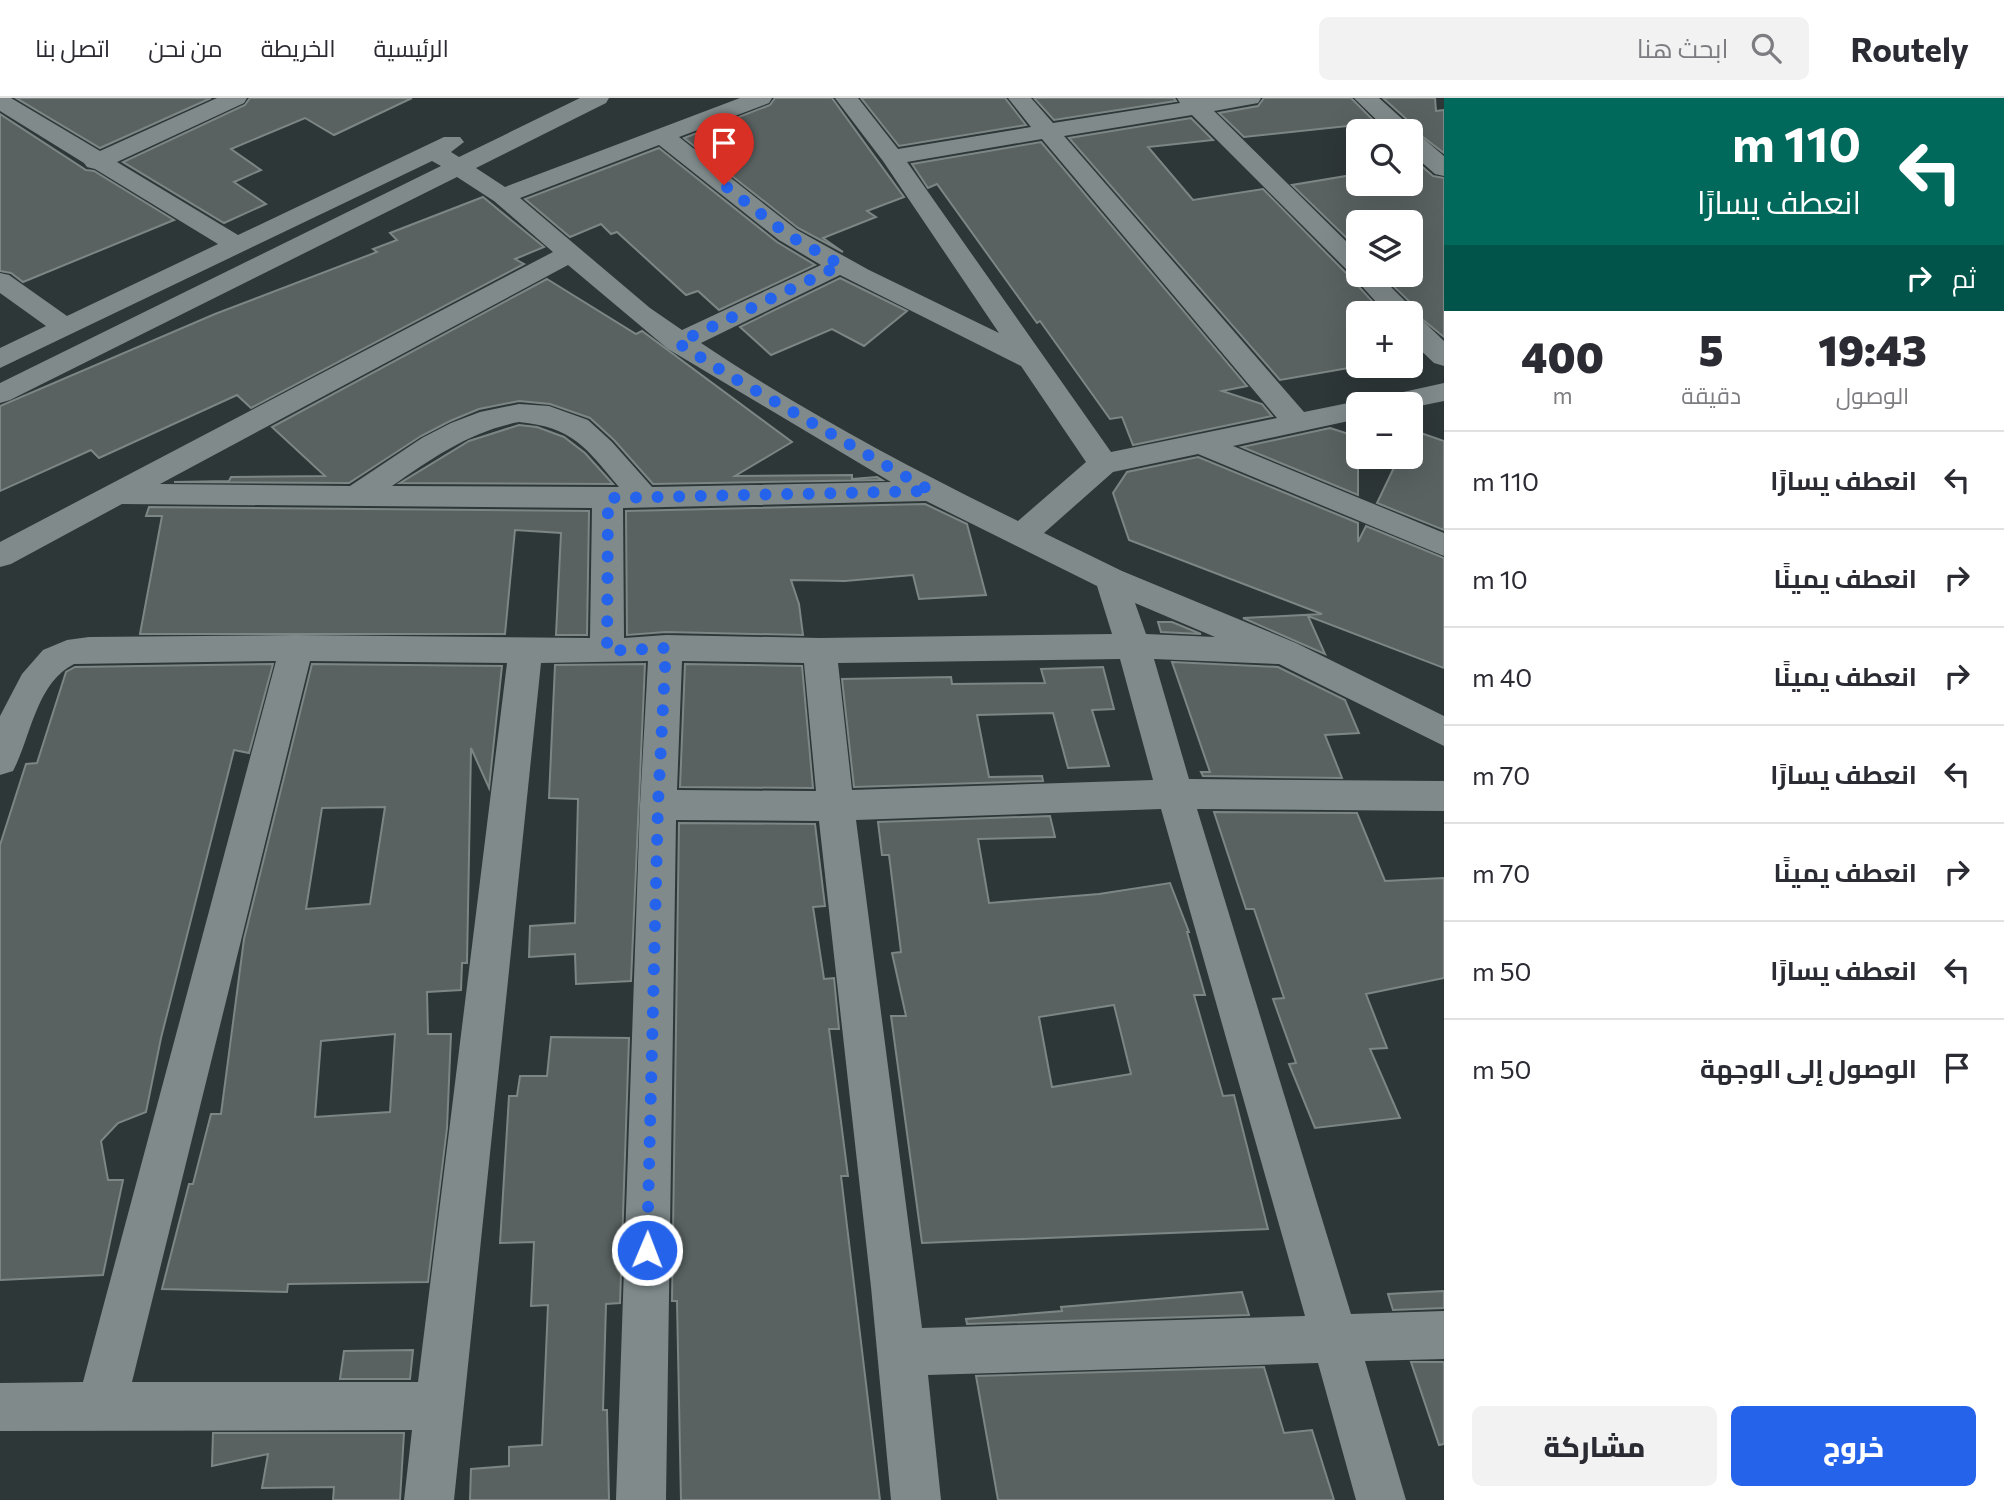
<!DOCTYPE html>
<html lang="ar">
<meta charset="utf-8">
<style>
:root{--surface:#fff;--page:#f2f2f3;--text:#2b2b33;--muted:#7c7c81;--line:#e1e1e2;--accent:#2563eb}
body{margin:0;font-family:Commissioner,Cairo,sans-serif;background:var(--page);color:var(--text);direction:rtl;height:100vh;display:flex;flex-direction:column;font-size:26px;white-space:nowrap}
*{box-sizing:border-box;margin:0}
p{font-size:23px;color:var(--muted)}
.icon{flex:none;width:38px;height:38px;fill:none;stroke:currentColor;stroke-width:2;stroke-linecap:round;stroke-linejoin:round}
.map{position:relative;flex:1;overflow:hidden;direction:ltr}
.sheet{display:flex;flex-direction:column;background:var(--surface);width:560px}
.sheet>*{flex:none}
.hud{background:#00695c;color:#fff;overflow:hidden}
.fabs{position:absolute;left:1346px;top:21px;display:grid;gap:14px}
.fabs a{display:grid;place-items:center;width:77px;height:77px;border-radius:10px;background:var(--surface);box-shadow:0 7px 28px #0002;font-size:35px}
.pin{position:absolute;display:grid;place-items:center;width:60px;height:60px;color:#fff;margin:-72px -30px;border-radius:50% 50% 50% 0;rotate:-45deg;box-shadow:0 0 7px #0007}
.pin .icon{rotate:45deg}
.me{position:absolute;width:77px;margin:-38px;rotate:1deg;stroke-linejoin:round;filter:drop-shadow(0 0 5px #0008)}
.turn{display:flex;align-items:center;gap:24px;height:147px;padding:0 28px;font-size:32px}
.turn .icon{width:91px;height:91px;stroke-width:2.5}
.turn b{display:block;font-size:49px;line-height:60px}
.then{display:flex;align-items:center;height:66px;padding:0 28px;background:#0003;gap:14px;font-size:26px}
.eta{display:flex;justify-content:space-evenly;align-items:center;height:119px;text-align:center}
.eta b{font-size:42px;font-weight:800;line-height:49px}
.primary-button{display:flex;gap:14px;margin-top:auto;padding:14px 28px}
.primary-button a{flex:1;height:80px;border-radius:10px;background:var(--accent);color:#fff;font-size:28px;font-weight:800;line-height:80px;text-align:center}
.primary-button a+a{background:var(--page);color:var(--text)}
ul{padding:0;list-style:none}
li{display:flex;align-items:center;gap:21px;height:98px;padding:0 28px;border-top:2px solid var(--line)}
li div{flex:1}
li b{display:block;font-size:26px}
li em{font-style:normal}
header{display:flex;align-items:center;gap:42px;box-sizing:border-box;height:98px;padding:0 35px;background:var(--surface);border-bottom:2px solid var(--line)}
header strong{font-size:33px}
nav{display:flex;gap:38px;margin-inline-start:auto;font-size:24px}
.search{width:490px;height:63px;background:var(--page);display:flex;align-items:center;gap:18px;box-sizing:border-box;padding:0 24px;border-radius:10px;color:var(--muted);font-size:26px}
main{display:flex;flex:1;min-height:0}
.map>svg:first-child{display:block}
.building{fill:#596261;stroke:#7c8684;stroke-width:2;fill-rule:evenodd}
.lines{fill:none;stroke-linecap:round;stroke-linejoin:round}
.minor{fill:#808a8b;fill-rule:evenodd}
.route{stroke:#2563eb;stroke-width:12;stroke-dasharray:0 21.6}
</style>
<header>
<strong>Routely</strong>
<div class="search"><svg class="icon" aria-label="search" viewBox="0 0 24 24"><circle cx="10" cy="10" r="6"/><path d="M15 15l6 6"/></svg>ابحث هنا</div>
<nav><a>الرئيسية</a><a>الخريطة</a><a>من نحن</a><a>اتصل بنا</a></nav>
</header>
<main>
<section class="sheet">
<div class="hud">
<div class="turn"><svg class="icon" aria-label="left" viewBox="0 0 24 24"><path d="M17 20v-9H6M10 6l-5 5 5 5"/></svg><div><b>110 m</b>انعطف يسارًا</div></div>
<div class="then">ثم<svg class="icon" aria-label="right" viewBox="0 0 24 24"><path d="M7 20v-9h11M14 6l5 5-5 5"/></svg></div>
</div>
<div class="eta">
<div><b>19:43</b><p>الوصول</p></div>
<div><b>5</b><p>دقيقة</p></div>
<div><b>400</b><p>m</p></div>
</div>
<ul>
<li><svg class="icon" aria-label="left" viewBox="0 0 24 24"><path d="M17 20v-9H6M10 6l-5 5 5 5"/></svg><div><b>انعطف يسارًا</b></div><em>110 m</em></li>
<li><svg class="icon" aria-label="right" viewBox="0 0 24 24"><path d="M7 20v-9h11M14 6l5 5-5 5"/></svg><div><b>انعطف يمينًا</b></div><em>10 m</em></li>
<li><svg class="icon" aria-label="right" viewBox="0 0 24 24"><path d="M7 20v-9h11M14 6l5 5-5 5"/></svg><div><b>انعطف يمينًا</b></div><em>40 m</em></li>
<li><svg class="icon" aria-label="left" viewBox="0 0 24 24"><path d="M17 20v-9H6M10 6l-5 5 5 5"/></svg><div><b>انعطف يسارًا</b></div><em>70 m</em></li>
<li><svg class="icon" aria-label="right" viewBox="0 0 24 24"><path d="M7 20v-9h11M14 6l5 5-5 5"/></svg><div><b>انعطف يمينًا</b></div><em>70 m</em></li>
<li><svg class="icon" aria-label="left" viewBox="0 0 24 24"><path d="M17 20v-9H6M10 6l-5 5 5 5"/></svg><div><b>انعطف يسارًا</b></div><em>50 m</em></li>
<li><svg class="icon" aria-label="arrive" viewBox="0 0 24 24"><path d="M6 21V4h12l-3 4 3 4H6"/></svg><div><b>الوصول إلى الوجهة</b></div><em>50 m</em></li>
</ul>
<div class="primary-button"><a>خروج</a><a>مشاركة</a></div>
</section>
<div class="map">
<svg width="1444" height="1402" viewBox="0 0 1444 1402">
<rect width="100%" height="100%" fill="#2e3738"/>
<g class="building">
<path d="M 16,0 L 211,0 L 100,50 Z"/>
<path d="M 250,0 L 412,0 L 334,37 L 305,20 L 231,51 L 261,72 L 234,84 L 266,106 L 224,125 L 123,64 L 245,7 Z"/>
<path d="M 775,0 L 832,0 L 904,99 L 867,113 L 876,119 L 823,140 L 843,154 L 798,130 L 684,40 L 770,7 Z"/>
<path d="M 861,0 L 1005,0 L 1026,27 L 899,48 Z"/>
<path d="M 1034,0 L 1174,0 L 1176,3 L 1054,22 Z"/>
<path d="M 1264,0 L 1351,0 L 1376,25 L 1244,39 L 1219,15 L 1258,8 Z"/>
<path d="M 1383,0 L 1435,0 L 1436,13 L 1444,12 L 1444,55 L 1415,33 L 1412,26 Z"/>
<path d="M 0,16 L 86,72 L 94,73 L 174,122 L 23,184 L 11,175 L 0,173 Z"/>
<path d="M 1191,20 L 1213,42 L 1148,49 L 1193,102 L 1263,91 L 1349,178 L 1383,215 L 1358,215 L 1358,268 L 1360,268 L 1280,282 L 1069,40 Z"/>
<path d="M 1041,44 L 1247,288 L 1222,293 L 1262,306 L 1272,318 L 1133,347 L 1122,319 L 1110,321 L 1040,223 L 1037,225 L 937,86 L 928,90 L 912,66 Z"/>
<path d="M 659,50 L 777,144 L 815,167 L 719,212 L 698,193 L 686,197 L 617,134 L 611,136 L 601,126 L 570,139 L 525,101 Z"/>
<path d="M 1410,58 L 1433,78 L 1444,80 L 1444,239 L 1417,217 L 1413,207 L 1382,177 L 1410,177 L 1410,124 L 1358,124 L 1358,151 L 1292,87 L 1358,76 L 1358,86 L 1410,86 Z"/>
<path d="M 483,99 L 544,149 L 515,161 L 524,166 L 251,310 L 237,297 L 99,360 L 91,352 L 0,393 L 0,308 L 215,216 L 377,154 L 373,151 L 397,142 L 390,135 Z"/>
<path d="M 840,180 L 907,213 L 864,248 L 832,231 L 771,257 L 740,229 Z"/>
<path d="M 547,181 L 636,236 L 642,233 L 792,344 L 735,378 L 852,377 L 852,381 L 877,379 L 882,382 L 653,386 L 614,342 L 590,320 L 550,306 L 519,303 L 479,311 L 450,323 L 421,338 L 349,385 L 174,384 L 229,383 L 231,379 L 325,378 L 272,329 Z"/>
<path d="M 519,327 L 537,329 L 564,339 L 585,355 L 613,386 L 400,385 L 469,343 Z"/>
<path d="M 1330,330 L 1358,339 L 1358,397 L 1242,349 Z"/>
<path d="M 1412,332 L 1444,343 L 1444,432 L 1377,405 L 1399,359 L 1410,359 Z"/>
<path d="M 1198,359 L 1358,425 L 1358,444 L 1366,428 L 1444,460 L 1444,570 L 1308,518 L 1325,556 L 1243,520 L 1322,516 L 1129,442 L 1113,395 L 1127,374 Z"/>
<path d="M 925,406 L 967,426 L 986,497 L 919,501 L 913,477 L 845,483 L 791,482 L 799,506 L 803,537 L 666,534 L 627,537 L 626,413 Z"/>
<path d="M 149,409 L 589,413 L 587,537 L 556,537 L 561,435 L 515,432 L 505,536 L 140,536 L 162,418 L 146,418 Z"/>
<path d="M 1158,524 L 1172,524 L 1201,536 L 1161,534 Z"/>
<path d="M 1172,564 L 1278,569 L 1345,602 L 1359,635 L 1325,637 L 1342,680 L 1203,678 L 1201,674 L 1210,674 Z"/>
<path d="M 273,566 L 249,655 L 234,652 L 161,940 L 146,1014 L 118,1025 L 101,1043 L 108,1082 L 123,1082 L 103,1177 L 0,1182 L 0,747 L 26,666 L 37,665 L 66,574 L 75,569 Z"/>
<path d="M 312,566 L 502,568 L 489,690 L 471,650 L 467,865 L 462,865 L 461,892 L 427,894 L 428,936 L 451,936 L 447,1030 L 428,1184 L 288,1186 L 287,1194 L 162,1191 L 189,1086 L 193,1086 L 211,1016 L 221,1016 L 244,841 ZM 385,709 L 370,806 L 306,811 L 322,710 ZM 395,936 L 390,1014 L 315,1019 L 321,943 Z"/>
<path d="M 645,566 L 631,883 L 576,886 L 575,856 L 529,859 L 530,828 L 575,825 L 578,701 L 549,700 L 555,567 Z"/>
<path d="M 685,566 L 802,568 L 813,690 L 680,689 Z"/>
<path d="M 1103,569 L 1114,611 L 1092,612 L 1109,668 L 1068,670 L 1053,615 L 977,617 L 989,679 L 1042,678 L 1043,683 L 854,689 L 842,581 L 951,579 L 952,586 L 1045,585 L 1041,571 Z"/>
<path d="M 1214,714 L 1357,715 L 1385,783 L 1444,780 L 1444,880 L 1366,896 L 1387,950 L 1370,951 L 1400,1020 L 1315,1030 L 1289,966 L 1296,965 L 1273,901 L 1284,900 L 1254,811 L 1246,811 Z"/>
<path d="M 1050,718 L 1055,739 L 978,741 L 989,805 L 1099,796 L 1170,785 L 1189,834 L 1187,834 L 1205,897 L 1194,897 L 1223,998 L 1234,997 L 1268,1131 L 922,1145 L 891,918 L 906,918 L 892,855 L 901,854 L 889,757 L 882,757 L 878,724 ZM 1114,907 L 1131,976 L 1052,989 L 1039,919 Z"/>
<path d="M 679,725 L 815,726 L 825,808 L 813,809 L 824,881 L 834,880 L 839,931 L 829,931 L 848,1078 L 841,1078 L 880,1402 L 681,1402 L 677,1203 L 672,1203 Z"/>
<path d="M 551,939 L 629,940 L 620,1205 L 606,1206 L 603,1312 L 607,1312 L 609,1402 L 470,1402 L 471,1371 L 509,1368 L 509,1349 L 542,1347 L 548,1207 L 531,1208 L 534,1144 L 500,1145 L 509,998 L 517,998 L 520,978 L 547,978 Z"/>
<path d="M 1444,1193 L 1444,1210 L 1393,1212 L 1388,1196 Z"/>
<path d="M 1242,1194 L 1249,1217 L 967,1226 L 966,1221 L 1062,1213 L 1061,1209 Z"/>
<path d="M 413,1252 L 410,1281 L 340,1281 L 344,1253 Z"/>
<path d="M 1411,1264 L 1444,1264 L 1444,1346 L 1439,1347 Z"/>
<path d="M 1264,1269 L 1284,1335 L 1312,1332 L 1334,1402 L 998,1402 L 976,1278 Z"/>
<path d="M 213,1335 L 404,1335 L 400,1402 L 333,1402 L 334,1389 L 262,1390 L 268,1356 L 212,1368 Z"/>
</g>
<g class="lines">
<g class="minor">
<path d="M 0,0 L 11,0 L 100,53 L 217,0 L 247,0 L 244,5 L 117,64 L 238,137 L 444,39 L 460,39 L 464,44 L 451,54 L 459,59 L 580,0 L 609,0 L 606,5 L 476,70 L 505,89 L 740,0 L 772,0 L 769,5 L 679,39 L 797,132 L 869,172 L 999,235 L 883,63 L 835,0 L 858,0 L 898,51 L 1031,29 L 1008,0 L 1031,0 L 1053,25 L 1180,5 L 1177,0 L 1261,0 L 1258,5 L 1214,13 L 1358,155 L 1358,177 L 1379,177 L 1411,209 L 1415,215 L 1412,218 L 1420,220 L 1444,243 L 1444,268 L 1434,265 L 1410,242 L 1410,215 L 1386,215 L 1351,176 L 1192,17 L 1064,38 L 1304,314 L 1358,303 L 1369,306 L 1358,306 L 1358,321 L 1233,348 L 1444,435 L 1444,458 L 1198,356 L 1113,374 L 1044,435 L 1122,473 L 1296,545 L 1444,618 L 1444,648 L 1279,566 L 1154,561 L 1189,681 L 1444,683 L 1444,713 L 1197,711 L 1351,1216 L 1444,1213 L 1444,1261 L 1365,1263 L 1406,1402 L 1356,1402 L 1318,1265 L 928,1277 L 941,1402 L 891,1402 L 871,1189 L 819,723 L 676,722 L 666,1402 L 616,1402 L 640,707 L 648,563 L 541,565 L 454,1402 L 404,1402 L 412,1332 L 0,1333 L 0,1285 L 83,1284 L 276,563 L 74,566 C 36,585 31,639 13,673 L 0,677 L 0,618 L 22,576 L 43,552 L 67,542 L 89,539 L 296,537 L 590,540 L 592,410 L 122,406 L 11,466 L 0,469 L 0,444 L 553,154 L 494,103 L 457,79 L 10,302 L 0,305 L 0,285 L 441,68 L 432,63 L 0,270 L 0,250 L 46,228 L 0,195 L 0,175 L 9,177 L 67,218 L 218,146 L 95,71 L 87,69 L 84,65 L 0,13 ZM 1042,41 L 1277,320 L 1111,354 L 907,64 ZM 659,47 L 779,142 L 821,167 L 682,232 L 650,210 L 520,100 ZM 568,167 L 668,251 L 891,384 L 652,389 L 612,344 L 588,322 L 549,308 L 519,306 L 480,314 L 451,325 L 422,340 L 350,388 L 160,386 ZM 840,177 L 1021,268 L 1086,364 L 1018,423 C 910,370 801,312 701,245 ZM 519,324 C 573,329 586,350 619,389 L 392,388 C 432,360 471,333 519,324 ZM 926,403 L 1097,488 L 1112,536 L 820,540 L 666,537 L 624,540 L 623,410 ZM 1135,505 L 1215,539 L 1146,536 ZM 1120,561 L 1153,682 L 852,692 L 838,565 ZM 310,563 L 507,565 L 418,1284 L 132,1284 ZM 682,563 L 804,565 L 816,693 L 677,692 ZM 1161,711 L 1305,1218 L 922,1230 L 856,722 Z"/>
<path d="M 1354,0 L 1379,0 L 1410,28 L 1413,35 L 1418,36 L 1444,58 L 1444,78 L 1435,76 L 1410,54 L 1410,33 L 1388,33 Z"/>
<path d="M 1444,285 L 1444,303 L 1410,310 L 1410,306 L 1372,306 L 1376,300 Z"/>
</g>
</g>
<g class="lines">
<path class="route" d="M 647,1152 L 658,706 L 666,550 L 607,553 L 608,400 L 931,393 L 732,279 L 678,245 L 841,167 L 788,137 L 724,87"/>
</g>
</svg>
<div class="fabs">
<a><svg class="icon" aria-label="search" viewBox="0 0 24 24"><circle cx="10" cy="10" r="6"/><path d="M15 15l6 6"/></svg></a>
<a><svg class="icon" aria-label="layers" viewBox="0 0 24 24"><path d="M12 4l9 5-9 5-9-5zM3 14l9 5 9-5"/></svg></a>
<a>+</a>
<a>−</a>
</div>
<div class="pin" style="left:724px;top:87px;background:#d93025"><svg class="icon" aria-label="arrive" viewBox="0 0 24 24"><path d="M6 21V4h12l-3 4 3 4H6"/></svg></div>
<svg class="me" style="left:647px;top:1152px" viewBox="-20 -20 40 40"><circle r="17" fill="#2563eb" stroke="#fff" stroke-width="3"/><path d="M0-11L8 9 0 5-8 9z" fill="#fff"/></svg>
</div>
</main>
